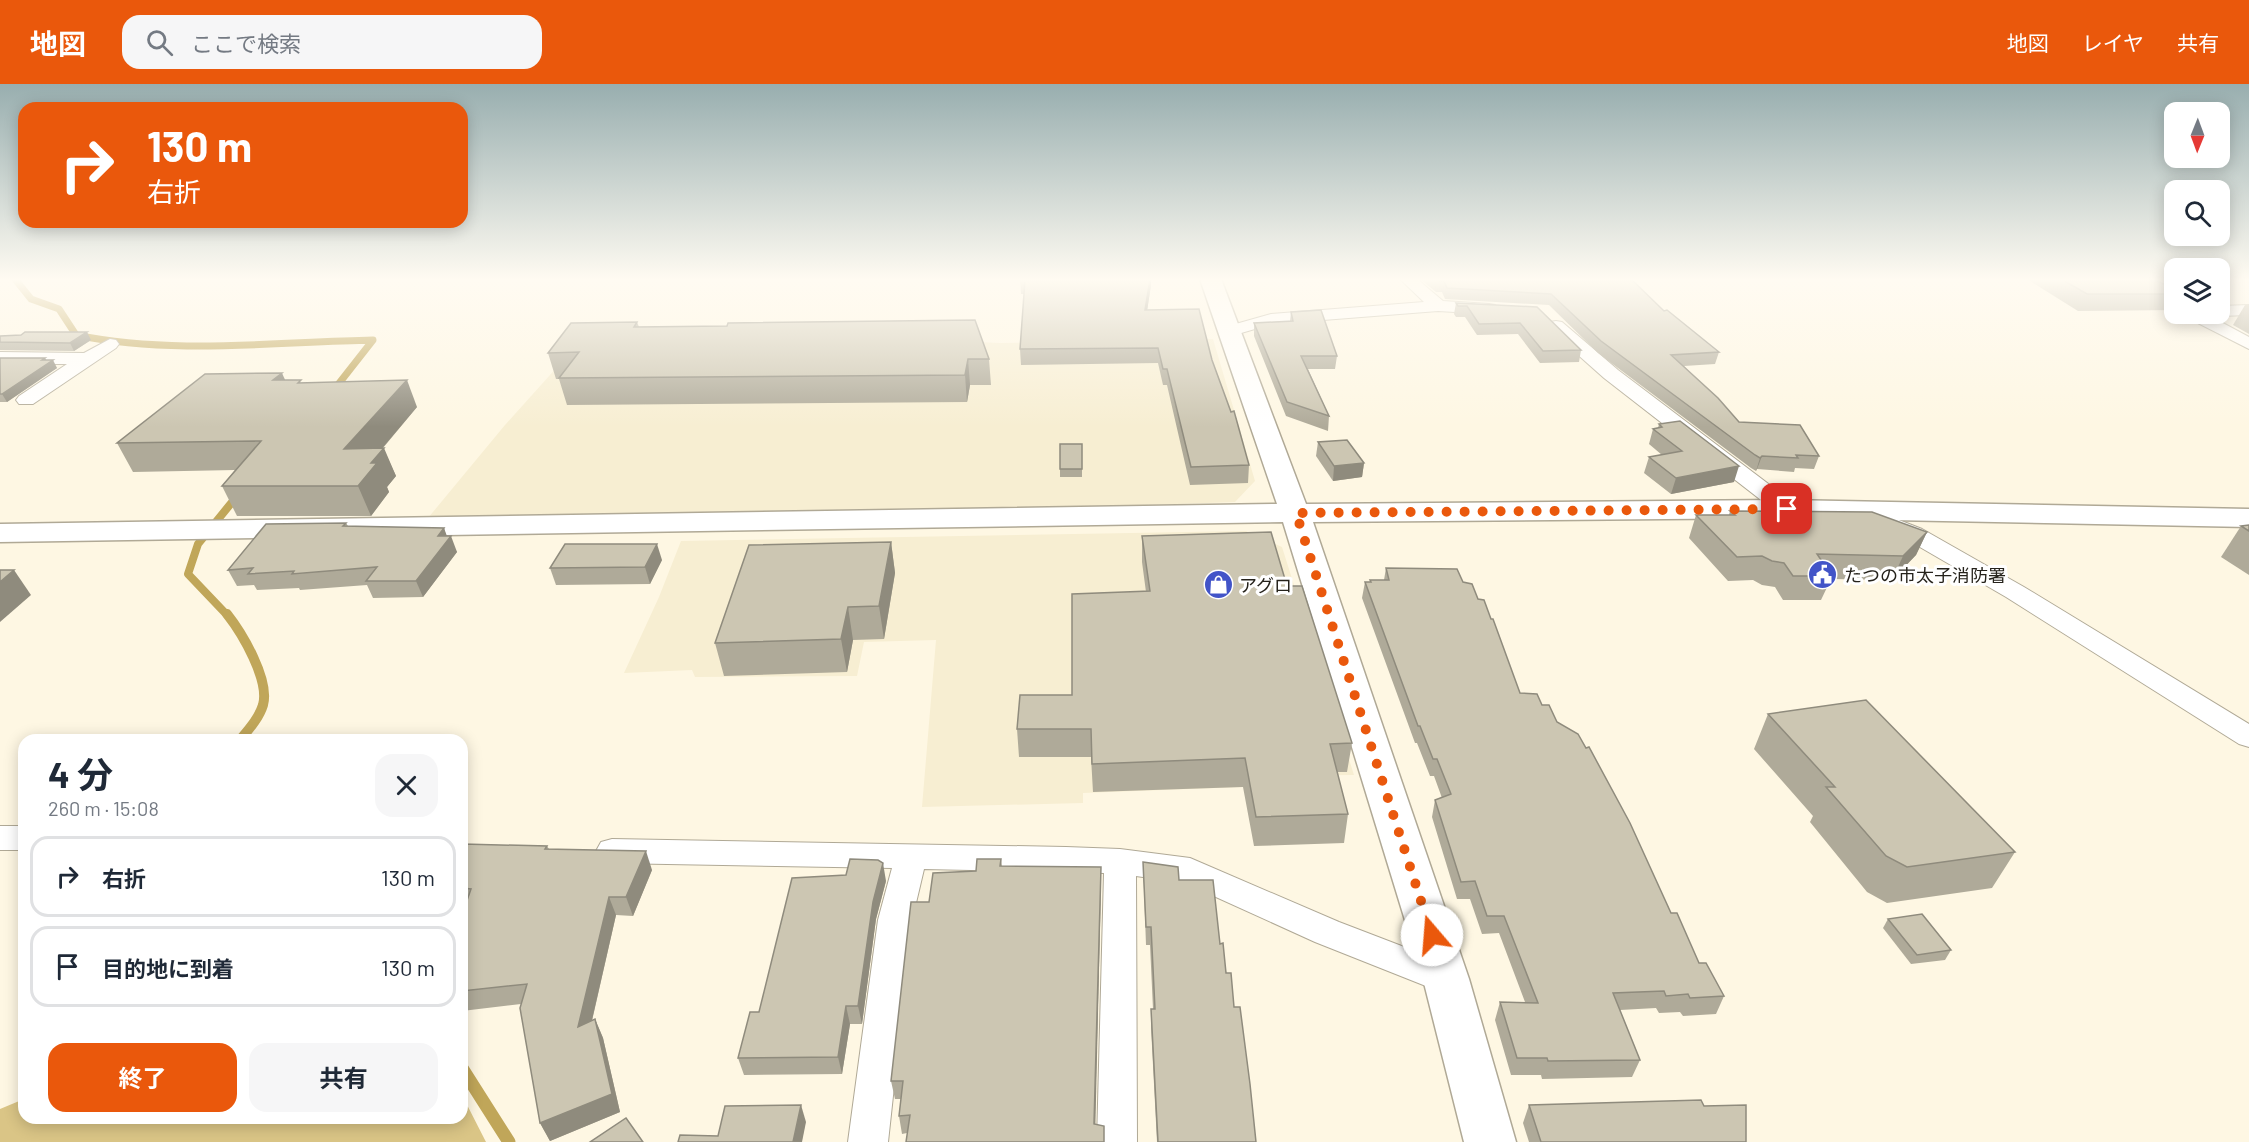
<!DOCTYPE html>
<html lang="ja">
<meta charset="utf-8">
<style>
:root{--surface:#fff;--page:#f6f6f7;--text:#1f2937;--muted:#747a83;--line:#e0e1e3;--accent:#ea580c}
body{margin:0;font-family:Barlow,"Noto Sans JP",sans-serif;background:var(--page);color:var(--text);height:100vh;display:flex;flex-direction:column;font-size:22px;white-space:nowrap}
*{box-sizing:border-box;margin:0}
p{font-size:20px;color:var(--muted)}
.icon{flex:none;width:33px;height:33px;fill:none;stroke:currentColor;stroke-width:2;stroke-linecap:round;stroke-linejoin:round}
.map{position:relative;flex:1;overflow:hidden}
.sheet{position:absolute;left:18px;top:650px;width:450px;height:390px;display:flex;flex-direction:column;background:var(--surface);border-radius:18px;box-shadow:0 3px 15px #0003}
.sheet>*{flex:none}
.banner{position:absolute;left:18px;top:18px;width:450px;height:126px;border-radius:18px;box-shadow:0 3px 15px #0003;background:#ea580c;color:#fff;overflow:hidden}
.needle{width:39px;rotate:181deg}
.fabs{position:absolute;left:2164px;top:18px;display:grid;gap:12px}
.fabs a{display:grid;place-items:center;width:66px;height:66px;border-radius:12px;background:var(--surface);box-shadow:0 3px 15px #0003;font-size:30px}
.pin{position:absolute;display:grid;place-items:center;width:51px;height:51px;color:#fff;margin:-26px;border-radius:12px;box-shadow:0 3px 9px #0006}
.me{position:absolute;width:66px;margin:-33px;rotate:342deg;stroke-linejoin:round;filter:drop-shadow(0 0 4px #0008)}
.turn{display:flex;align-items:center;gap:21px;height:126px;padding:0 30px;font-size:27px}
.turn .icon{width:78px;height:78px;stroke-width:2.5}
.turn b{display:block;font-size:42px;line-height:51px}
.round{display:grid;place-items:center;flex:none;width:63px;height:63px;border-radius:18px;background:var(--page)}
.overview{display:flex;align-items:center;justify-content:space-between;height:102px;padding:0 30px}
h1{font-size:36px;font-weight:700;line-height:45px}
.action{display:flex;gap:12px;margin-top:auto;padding:12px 30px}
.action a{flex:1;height:69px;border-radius:18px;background:var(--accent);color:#fff;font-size:24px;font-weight:700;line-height:69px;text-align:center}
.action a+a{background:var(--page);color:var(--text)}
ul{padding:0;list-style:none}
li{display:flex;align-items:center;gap:18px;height:81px;margin:0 12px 9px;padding:0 18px;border:3px solid var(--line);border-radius:18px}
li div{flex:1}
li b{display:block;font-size:22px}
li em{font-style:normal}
header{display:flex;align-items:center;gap:36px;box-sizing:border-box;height:84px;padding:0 30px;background:var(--accent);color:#fff}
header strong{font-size:28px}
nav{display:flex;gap:33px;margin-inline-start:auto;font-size:21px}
.search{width:420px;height:54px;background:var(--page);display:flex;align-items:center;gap:15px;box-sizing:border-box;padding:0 21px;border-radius:18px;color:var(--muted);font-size:22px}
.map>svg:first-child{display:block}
.built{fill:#f7eed2}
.green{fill:#dac586}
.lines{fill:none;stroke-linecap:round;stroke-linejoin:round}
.stream-far3{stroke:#c0a659;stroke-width:7}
.stream-far2{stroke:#c0a659;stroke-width:8}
.stream-far1{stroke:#c0a659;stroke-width:10}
.stream{stroke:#c0a659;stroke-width:13}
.street-casing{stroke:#b0a996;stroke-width:2}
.secondary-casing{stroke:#b0a996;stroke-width:3}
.street{fill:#fff;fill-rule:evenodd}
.secondary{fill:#fff;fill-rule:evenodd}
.wall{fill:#afaa99}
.shaded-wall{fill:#8f8b7d}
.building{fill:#ccc6b2;stroke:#8f8b7d;stroke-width:1.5}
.route{stroke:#ea580c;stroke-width:10;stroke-dasharray:0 18}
.labels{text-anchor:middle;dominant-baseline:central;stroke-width:6;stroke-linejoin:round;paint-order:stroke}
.poi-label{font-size:18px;fill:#25221b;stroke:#fff;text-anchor:start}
</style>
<header>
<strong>地図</strong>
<div class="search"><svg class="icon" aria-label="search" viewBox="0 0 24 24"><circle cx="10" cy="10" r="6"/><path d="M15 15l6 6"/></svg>ここで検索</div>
<nav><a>地図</a><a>レイヤ</a><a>共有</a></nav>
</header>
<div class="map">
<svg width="2249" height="1058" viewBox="0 0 2249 1058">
<rect width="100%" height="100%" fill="#fef7e3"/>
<g class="built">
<path d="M 1213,255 L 1255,397 L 1235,418 L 1086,423 L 428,434 L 505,341 L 576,262 L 935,256 L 1000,259 Z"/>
<path d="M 1246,447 L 1282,463 L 1354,691 L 1240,692 L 1242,703 L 1083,709 L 1083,719 L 922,723 L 936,556 L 864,558 L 857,592 L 695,593 L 692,586 L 624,589 L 659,513 L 681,457 Z"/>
</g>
<path class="green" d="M 462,1011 L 486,1058 L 0,1058 L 0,1025 L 24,1015 L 24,1034 L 462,1034 Z"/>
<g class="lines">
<path class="stream-far3" d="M 15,195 L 31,215 L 59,225 L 76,251 C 173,271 275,258 373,256 L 333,307"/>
<path class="stream-far2" d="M 228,532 L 188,490 L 198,460 L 237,412"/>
<path class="stream-far1" d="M 227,530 C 242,549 270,596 263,621 C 259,634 249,645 240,656"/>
<path class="stream" d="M 462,984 L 509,1058"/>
<defs>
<g id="street">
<path d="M 1400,195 L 1417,195 L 1443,217 L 1489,220 L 1495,221 L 1498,225 L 1495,229 L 1489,230 L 1438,227 L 1272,240 L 1231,252 L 1225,251 L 1222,247 L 1225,243 L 1271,230 L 1424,218 Z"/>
<path d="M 2249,221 L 2249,231 L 2220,232 L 2213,230 L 2220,230 L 2220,222 Z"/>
<path d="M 2185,230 L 2206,230 L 2249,253 L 2249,265 L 2188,234 Z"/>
<path d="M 1556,237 L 1562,238 L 1618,286 L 1795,420 L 1798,425 L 1795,430 L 1787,432 L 1779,430 L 1604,294 L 1550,246 L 1547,242 L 1550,238 Z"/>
<path d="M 110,255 L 116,256 L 119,260 L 116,264 L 33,320 L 19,320 L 16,316 L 19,312 L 67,280 L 0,280 L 0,268 L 84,269 Z"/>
<path d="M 1891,433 L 1922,445 L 2024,503 L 2249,640 L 2249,663 L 2239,660 L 2006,513 L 1906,455 L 1883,445 L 1879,440 L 1883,435 Z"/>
<rect x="0" y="742" width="24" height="24"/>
<path d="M 612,755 L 1066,763 L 1120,765 L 1190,774 L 1339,838 L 1459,884 L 1464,895 L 1459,906 L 1446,910 L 1315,858 L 1185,799 L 1136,792 L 1137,1058 L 1097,1058 L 1104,789 L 924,785 L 912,836 L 888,1058 L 848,1058 L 878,836 L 892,784 L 612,779 L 601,776 L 596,767 L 601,758 Z"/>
</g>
<path id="secondary" d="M 1200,195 L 1221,195 L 1306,420 L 1787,416 L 2249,425 L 2249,443 L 1787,434 L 1313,438 L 1469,895 L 1516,1058 L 1464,1058 L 1423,895 L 1283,438 L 0,458 L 0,440 L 1277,420 Z"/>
</defs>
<use href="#street" class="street-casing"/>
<use href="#secondary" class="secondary-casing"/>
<use href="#street" class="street"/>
<use href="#secondary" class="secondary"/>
</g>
<g class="wall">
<path d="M 1020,195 L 1151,195 L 1151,201 L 1147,226 L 1212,276 L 1249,381 L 1248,399 L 1190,401 L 1167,301 L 1163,301 L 1158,279 L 1021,281 L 1020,265 L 1024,210 L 1021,210 Z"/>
<path d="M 1420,195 L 1631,195 L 1664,227 L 1719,268 L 1715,280 L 1684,282 L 1739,338 L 1819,372 L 1814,385 L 1795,384 L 1794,388 L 1757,385 L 1756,387 L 1751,384 L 1598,269 L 1549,221 L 1445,215 L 1442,208 L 1436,208 Z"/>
<path d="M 2027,195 L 2153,195 L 2175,205 L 2175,226 L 2078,227 Z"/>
<path d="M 1456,219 L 1537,223 L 1581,266 L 1579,278 L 1540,279 L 1518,250 L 1477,251 L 1465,233 L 1456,233 L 1454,230 Z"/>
<path d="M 2245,221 L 2249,221 L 2249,250 L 2233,241 Z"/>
<path d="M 1291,228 L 1337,272 L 1335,285 L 1308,285 L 1329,332 L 1328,347 L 1286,332 L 1254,252 L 1254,239 L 1290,237 Z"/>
<path d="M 637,238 L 639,243 L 989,275 L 991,301 L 970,301 L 967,318 L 567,321 L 559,295 L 556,295 L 548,269 Z"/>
<path d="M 0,252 L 91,256 L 74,267 L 0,266 Z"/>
<path d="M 0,274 L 46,276 L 57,284 L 7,318 L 0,318 Z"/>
<path d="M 285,296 L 302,299 L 417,323 L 383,364 L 396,392 L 387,403 L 389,408 L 371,432 L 237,432 L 222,402 L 235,386 L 133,388 L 117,359 Z"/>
<path d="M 1659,340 L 1734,398 L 1671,410 L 1644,389 L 1649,373 L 1662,371 L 1649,360 L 1653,345 L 1658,344 Z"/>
<path d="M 1318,358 L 1364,379 L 1362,393 L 1333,397 L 1316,372 Z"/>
<rect x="1060" y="360" width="22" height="33"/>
<path d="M 1730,427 L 1927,448 L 1916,471 L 1892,496 L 1831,495 L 1821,516 L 1783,516 L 1775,503 L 1762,501 L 1753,496 L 1728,497 L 1689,454 L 1696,431 L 1729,431 Z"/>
<path d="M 346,439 L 348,442 L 444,444 L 446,452 L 457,468 L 423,513 L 373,514 L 367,501 L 300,506 L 299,504 L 257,506 L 254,501 L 237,502 L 228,486 Z"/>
<path d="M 2249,441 L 2249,491 L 2221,473 L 2241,442 Z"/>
<path d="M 1142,452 L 1287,502 L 1352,659 L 1347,688 L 1337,688 L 1348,730 L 1344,759 L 1254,762 L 1243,703 L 1093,708 L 1091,673 L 1019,673 L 1017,645 L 1072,611 L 1146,508 L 1142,478 Z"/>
<path d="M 891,458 L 895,489 L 884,555 L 853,556 L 847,588 L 724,592 L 715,559 Z"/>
<path d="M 662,476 L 650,500 L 556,501 L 550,484 Z"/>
<path d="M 1386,484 L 1463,498 L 1520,609 L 1542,621 L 1557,638 L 1671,829 L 1699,879 L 1724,912 L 1716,930 L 1683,932 L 1680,928 L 1659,929 L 1656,924 L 1620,926 L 1640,976 L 1632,993 L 1542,995 L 1541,991 L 1511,991 L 1495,936 L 1500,918 L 1525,918 L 1499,849 L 1482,850 L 1470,815 L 1457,815 L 1432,733 L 1435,716 L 1442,714 L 1434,692 L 1430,692 L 1417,659 L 1415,659 L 1362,514 L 1365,498 L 1370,498 L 1370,496 L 1384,496 Z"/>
<path d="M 1768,630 L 2015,768 L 1992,804 L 1887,819 L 1867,808 L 1810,738 L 1813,732 L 1754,665 Z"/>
<path d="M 462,760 L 547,762 L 549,765 L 652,786 L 633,832 L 616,831 L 592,937 L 595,935 L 603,954 L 620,1028 L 550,1057 L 540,1039 L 521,920 L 462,927 L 462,831 L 467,817 L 466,815 L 462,815 Z"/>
<path d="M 1001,775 L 1002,782 L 1101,801 L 907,1049 L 902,1050 L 899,1032 L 901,1015 L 895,1015 L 891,997 L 929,818 L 976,787 Z"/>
<path d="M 1143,778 L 1179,796 L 1220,860 L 1234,923 L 1255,1058 L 1157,1058 L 1151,943 L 1151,925 L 1153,925 L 1150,861 L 1146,861 Z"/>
<path d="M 886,797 L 876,835 L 862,940 L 850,940 L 842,990 L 744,991 L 738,974 Z"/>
<path d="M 1888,835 L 1951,866 L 1945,876 L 1911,880 L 1883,844 Z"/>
<path d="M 1529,1021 L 1704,1022 L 1746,1058 L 1529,1058 L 1523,1039 Z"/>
</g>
<g class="shaded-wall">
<path d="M 1150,195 L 1151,195 L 1151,201 L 1145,241 L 1145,226 Z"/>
<path d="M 87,248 L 91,256 L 74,267 L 70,259 Z"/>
<path d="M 45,274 L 48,279 L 53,276 L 57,284 L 7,318 L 2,310 Z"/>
<path d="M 968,275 L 970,301 L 967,318 L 965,291 Z"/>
<path d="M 282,289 L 294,316 L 273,296 Z"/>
<path d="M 407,296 L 417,323 L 357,394 L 344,365 Z"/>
<path d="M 384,364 L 396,392 L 387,403 L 389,408 L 371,432 L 358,402 L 371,379 Z"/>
<path d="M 1762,372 L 1757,385 L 1756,387 L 1760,374 Z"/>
<path d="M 1364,379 L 1362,393 L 1333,397 L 1334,382 Z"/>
<path d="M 1739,382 L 1734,398 L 1671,410 L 1676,394 Z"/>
<path d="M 444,444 L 448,455 L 451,452 L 457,468 L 423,513 L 416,497 L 438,452 Z"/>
<path d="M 1927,448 L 1916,471 L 1892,496 L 1903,472 Z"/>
<path d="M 891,458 L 895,489 L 884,555 L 879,522 Z"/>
<path d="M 657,460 L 662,476 L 650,500 L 645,483 Z"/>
<path d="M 14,486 L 31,511 L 0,538 L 0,498 Z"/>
<path d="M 848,523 L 853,556 L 847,588 L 841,555 Z"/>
<path d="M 646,767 L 652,786 L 633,832 L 626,813 Z"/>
<path d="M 883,779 L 886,797 L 876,835 L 862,940 L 858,922 L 873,818 Z"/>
<path d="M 1101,783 L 1101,801 L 1095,1058 L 1094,1040 Z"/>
<path d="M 609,813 L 616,831 L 586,962 L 578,943 Z"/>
<path d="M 846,922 L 850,940 L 842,990 L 838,973 Z"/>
<path d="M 595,935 L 603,954 L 620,1028 L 550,1057 L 540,1039 Z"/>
<path d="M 801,1021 L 806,1038 L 802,1058 L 793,1058 Z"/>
</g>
<g class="building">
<path d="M 1020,195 L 1150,195 L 1145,226 L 1199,225 L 1212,276 L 1231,328 L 1234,327 L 1249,381 L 1191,383 L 1167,285 L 1163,285 L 1158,264 L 1020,265 L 1025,196 Z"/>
<path d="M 1435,195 L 1631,195 L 1664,227 L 1667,226 L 1719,268 L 1671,271 L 1718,314 L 1739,338 L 1800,341 L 1819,372 L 1796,371 L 1798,374 L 1762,372 L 1760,374 L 1755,371 L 1601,257 L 1551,210 L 1447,204 L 1444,197 L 1438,197 Z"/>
<path d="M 2061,195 L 2153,195 L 2175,205 L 2175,210 L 2087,210 Z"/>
<path d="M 1456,219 L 1537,223 L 1581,266 L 1543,267 L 1520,239 L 1479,240 L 1467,222 L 1458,222 Z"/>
<path d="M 1321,226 L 1337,272 L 1301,272 L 1329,332 L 1287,318 L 1254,239 L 1293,237 L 1291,228 Z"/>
<path d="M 975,236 L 989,275 L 968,275 L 965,291 L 559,294 L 579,268 L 548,269 L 571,239 L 637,238 L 634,243 L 727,242 L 728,239 Z"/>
<path d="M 25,248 L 87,248 L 70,259 L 0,258 L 0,252 L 21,251 Z"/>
<path d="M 0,274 L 45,274 L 42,276 L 53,276 L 2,310 L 0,310 Z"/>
<path d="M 282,289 L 273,296 L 301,296 L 298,299 L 407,296 L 344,365 L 384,364 L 371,379 L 377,379 L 358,402 L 222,402 L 261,357 L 117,359 L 205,290 Z"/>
<path d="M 1680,337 L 1739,382 L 1676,394 L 1649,373 L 1682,367 L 1653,345 L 1662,343 L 1659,340 Z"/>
<path d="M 1347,356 L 1364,379 L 1334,382 L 1318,358 Z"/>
<rect x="1060" y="360" width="22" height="25"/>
<path d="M 1730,427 L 1872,428 L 1927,448 L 1903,472 L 1817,470 L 1832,492 L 1793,492 L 1784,479 L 1772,477 L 1762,472 L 1737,473 L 1696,431 L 1735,431 Z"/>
<path d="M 346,439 L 343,442 L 444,444 L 438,452 L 451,452 L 416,497 L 366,497 L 377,483 L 292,490 L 294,487 L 248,490 L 253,484 L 228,486 L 266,440 Z"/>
<path d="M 2249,441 L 2249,447 L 2241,442 Z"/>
<path d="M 1271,448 L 1287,502 L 1302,502 L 1352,659 L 1330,660 L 1348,730 L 1256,733 L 1245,674 L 1092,680 L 1091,645 L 1017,645 L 1020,611 L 1072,611 L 1072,510 L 1150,507 L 1142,452 Z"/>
<path d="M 891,458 L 879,522 L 848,523 L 841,555 L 715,559 L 749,461 Z"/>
<path d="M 565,460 L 657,460 L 645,483 L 550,484 Z"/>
<path d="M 1386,484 L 1457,485 L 1463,498 L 1472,500 L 1478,515 L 1484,516 L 1491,535 L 1493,535 L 1520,609 L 1537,610 L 1542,621 L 1549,621 L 1557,638 L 1578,650 L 1586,664 L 1589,663 L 1630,739 L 1671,829 L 1677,829 L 1699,879 L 1706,879 L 1724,912 L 1690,914 L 1688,910 L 1666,912 L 1664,907 L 1613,909 L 1640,976 L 1548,977 L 1547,974 L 1517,974 L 1500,918 L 1538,919 L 1504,832 L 1487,832 L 1475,797 L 1461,798 L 1435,716 L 1451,710 L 1437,675 L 1433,675 L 1420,642 L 1418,642 L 1365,498 L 1371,498 L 1370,496 L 1389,496 Z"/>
<path d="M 0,486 L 14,486 L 0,498 Z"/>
<path d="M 1866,616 L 2015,768 L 1907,783 L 1886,772 L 1826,703 L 1835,703 L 1768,630 Z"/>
<path d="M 462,760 L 547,762 L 545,765 L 646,767 L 626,813 L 609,813 L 578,943 L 595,935 L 612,1010 L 540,1039 L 520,924 L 527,900 L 462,907 L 462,831 L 471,805 L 462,804 L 462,802 L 465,797 L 462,797 Z"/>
<path d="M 850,775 L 878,776 L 883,779 L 873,818 L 858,922 L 846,922 L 838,973 L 738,974 L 750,928 L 759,928 L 792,794 L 846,791 Z"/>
<path d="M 977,775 L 1001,775 L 1000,782 L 1101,783 L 1094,1040 L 1104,1042 L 1104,1058 L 906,1058 L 910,1031 L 899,1032 L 903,997 L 891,997 L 911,818 L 929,818 L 933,789 L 976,787 Z"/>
<path d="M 1143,778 L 1178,783 L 1179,796 L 1213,796 L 1220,860 L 1223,859 L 1226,889 L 1231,889 L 1234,923 L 1240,923 L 1250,1000 L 1256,1058 L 1158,1058 L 1151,925 L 1155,925 L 1151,843 L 1146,843 Z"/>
<path d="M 1922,830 L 1951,866 L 1917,871 L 1888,835 Z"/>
<path d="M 1701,1016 L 1704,1022 L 1746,1021 L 1746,1058 L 1541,1058 L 1529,1021 Z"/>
<path d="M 801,1021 L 793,1058 L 678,1058 L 680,1051 L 718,1052 L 725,1022 Z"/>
<path d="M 626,1034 L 643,1058 L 590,1058 Z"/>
</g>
<linearGradient id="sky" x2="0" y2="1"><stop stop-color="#98aeaf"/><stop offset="0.57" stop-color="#fffbf2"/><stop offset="1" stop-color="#fffbf2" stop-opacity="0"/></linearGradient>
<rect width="2249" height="343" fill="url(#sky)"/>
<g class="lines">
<path class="route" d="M 1432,851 L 1296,429 L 1787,425"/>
</g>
<defs>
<symbol id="civic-disc" viewBox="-11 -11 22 22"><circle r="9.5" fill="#4254c8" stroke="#fff"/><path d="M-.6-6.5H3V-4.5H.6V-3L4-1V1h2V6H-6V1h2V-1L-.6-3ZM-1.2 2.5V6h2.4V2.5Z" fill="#fff"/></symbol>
<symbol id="shop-disc" viewBox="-11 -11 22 22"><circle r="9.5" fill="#4254c8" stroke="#fff"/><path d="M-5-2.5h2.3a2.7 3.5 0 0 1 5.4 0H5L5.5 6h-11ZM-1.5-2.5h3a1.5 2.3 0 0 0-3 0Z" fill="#fff"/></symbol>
</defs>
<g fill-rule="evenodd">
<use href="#civic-disc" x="1806" y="474" width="33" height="33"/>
<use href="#shop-disc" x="1202" y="484" width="33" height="33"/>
</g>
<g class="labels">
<g class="poi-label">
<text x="1844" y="491">たつの市太子消防署</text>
<text x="1239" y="501">アグロ</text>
</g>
</g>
</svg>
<div class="fabs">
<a><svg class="needle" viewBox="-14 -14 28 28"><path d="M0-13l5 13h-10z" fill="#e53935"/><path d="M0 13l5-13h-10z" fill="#747a83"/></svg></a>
<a><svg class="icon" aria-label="search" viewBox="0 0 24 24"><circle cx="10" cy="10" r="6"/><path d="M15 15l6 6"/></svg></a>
<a><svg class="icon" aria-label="layers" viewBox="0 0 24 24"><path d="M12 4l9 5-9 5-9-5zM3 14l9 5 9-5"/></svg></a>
</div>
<div class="pin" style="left:1787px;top:425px;background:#d93025"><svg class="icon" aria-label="arrive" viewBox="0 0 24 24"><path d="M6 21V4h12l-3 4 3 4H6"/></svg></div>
<svg class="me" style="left:1432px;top:851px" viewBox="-20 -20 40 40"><circle r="19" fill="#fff"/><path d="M0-13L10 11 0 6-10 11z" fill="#ea580c"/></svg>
<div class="banner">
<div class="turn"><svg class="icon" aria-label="right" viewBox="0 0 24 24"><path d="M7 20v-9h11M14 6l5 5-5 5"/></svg><div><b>130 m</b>右折</div></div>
</div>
<section class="sheet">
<div class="overview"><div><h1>4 分</h1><p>260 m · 15:08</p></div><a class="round"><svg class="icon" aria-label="close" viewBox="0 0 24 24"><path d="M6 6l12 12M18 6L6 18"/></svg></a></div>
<ul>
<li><svg class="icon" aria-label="right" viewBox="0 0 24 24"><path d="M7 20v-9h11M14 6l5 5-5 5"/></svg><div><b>右折</b></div><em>130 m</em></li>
<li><svg class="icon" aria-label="arrive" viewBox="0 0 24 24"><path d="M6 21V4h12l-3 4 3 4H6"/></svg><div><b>目的地に到着</b></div><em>130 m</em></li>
</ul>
<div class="action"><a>終了</a><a>共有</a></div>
</section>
</div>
